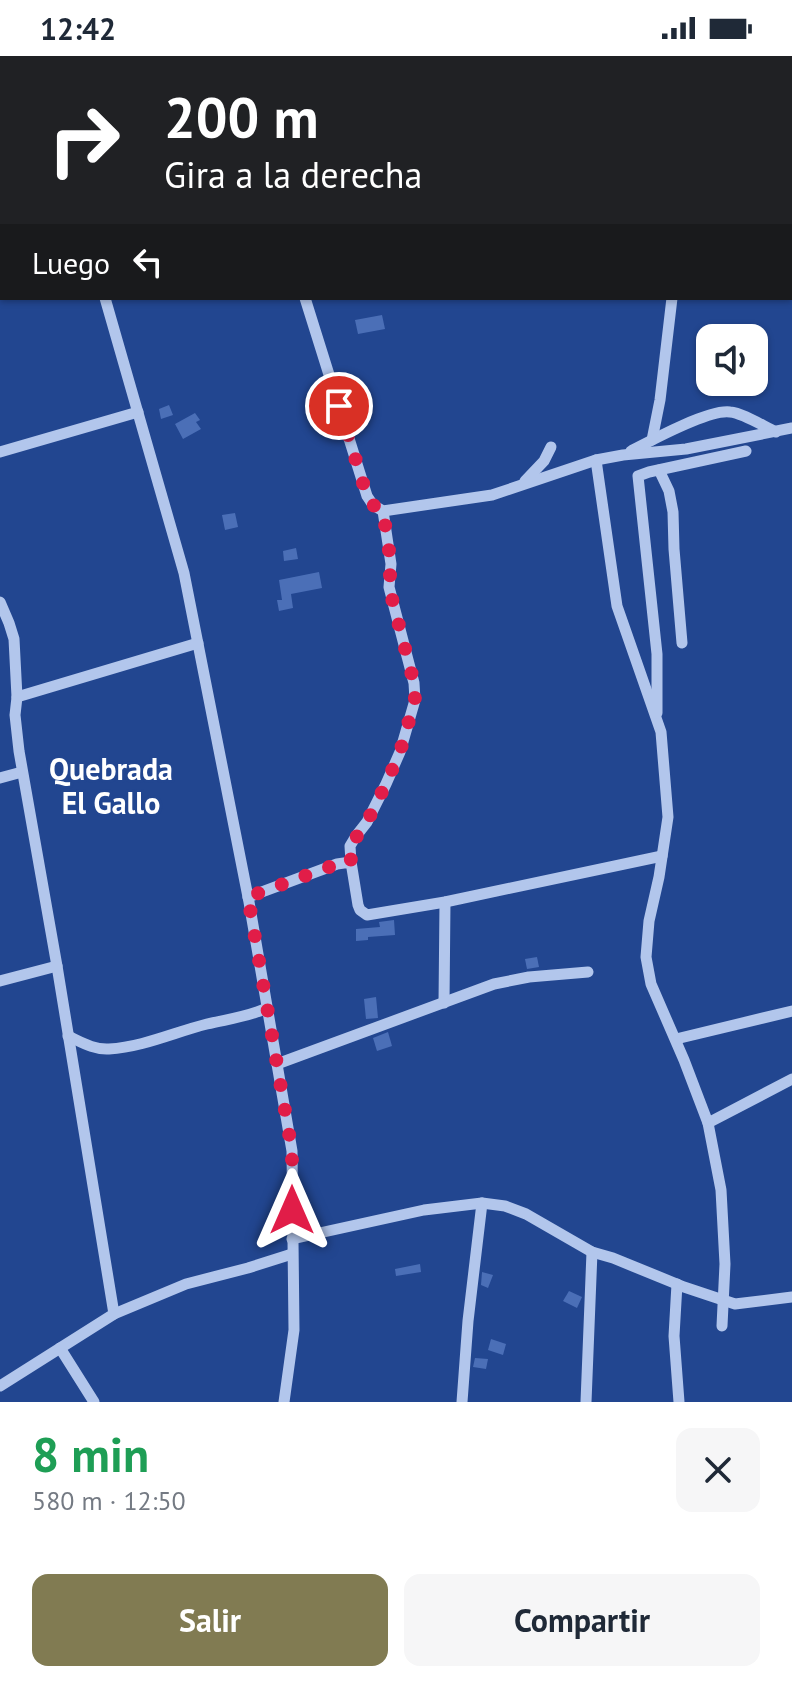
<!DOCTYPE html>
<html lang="es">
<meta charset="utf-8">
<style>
:root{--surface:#fff;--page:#f6f6f7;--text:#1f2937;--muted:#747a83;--accent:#817b52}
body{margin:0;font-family:"PT Sans",sans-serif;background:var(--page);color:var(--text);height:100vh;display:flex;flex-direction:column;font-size:30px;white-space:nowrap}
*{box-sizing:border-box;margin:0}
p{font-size:26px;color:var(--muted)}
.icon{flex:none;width:44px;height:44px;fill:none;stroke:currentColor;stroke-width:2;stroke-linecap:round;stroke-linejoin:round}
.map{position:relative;height:1346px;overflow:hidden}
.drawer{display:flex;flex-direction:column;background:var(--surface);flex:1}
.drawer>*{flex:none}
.hud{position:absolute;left:0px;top:0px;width:792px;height:244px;box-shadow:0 2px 6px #0004;background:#202124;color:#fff;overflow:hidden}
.tools{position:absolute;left:696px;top:268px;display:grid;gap:16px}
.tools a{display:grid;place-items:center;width:72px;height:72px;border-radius:16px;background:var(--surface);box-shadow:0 2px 6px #0004;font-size:40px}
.pin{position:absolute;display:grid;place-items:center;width:68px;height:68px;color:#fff;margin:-34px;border:4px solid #fff;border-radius:50%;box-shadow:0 2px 8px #0007}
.me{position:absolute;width:88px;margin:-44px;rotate:0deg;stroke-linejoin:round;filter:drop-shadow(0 0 6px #0008)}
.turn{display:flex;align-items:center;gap:28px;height:168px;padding:0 32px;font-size:36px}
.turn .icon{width:104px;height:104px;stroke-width:2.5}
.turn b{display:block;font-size:56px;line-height:68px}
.then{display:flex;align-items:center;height:76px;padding:0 32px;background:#0003;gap:16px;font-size:30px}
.round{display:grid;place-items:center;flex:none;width:84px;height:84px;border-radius:16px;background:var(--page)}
.head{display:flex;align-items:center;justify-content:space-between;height:136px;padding:0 32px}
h1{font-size:48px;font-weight:600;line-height:60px;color:#1e9e55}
.cta{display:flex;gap:16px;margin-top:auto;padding:16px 32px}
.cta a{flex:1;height:92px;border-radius:16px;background:var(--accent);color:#fff;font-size:32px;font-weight:600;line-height:92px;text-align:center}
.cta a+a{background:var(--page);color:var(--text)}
.status{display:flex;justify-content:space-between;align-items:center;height:56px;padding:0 40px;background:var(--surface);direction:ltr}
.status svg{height:22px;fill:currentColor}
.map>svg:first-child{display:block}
.building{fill:#4b6fb7}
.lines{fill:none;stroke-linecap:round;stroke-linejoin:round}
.minor{stroke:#b2c6ec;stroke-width:11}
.route{stroke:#e11d48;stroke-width:14;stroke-dasharray:0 25.2}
.labels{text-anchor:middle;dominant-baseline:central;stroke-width:6;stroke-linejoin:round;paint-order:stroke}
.neighbourhood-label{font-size:30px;font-weight:bold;fill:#fff;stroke:#224690}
</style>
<div class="status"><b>12:42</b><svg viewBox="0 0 49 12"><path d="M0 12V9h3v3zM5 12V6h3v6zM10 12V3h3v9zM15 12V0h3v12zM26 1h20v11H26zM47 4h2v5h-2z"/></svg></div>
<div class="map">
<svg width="792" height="1346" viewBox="0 0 792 1346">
<rect width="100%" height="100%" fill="#224690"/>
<g class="building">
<path d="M 382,259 L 385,273 L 358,278 L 355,264 Z"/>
<path d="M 169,349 L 173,359 L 161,363 L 159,353 Z"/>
<path d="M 195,357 L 200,364 L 196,366 L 201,373 L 183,383 L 175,368 Z"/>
<path d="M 235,457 L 238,471 L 225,474 L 222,459 Z"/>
<path d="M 296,492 L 298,503 L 284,505 L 283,495 Z"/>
<path d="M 319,516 L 322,532 L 291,538 L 293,552 L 279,555 L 277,544 L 282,544 L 279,524 Z"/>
<path d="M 394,864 L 395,879 L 368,881 L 368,884 L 356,885 L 356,873 L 380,871 L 379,866 Z"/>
<path d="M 537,901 L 539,911 L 527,913 L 525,903 Z"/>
<path d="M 376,941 L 378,962 L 366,963 L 364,943 Z"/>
<path d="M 388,976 L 392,990 L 377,995 L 373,982 Z"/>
<path d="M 420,1208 L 421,1216 L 396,1220 L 395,1213 Z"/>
<path d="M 482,1216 L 493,1219 L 488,1232 L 481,1229 Z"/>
<path d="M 569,1235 L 582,1241 L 577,1252 L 563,1245 Z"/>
<path d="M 491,1283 L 506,1288 L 503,1299 L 488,1294 Z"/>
<path d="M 475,1302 L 488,1303 L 486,1313 L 473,1311 Z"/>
</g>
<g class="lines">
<g class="minor">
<path d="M 233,0 L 234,2"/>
<path d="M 50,2 L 50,0"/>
<path d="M 712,2 L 712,0"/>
<path d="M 105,242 L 184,517 L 249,846 L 292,1095 L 294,1274 L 284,1346"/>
<path d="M 305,242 L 367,440 L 373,449 L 383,455 L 492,439 L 596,404 L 623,399 L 686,393 L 792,372"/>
<path d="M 652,384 L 660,344 L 672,242"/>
<path d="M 631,395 C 650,385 709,353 730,356 C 743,357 763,370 776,376"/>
<path d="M 0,396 L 138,356"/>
<path d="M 596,404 L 617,550 L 661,676 L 668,761 L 659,821 L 649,865 L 646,901 L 651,928 L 684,1004 L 708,1067 L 721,1134 L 725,1208 L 722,1270"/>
<path d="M 659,414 L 669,435 L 673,456 L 674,493 L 682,587"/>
<path d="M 525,425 L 544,405 L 551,391"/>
<path d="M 0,546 L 9,567 L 14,583 L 17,641 L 15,659 L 19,695 L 57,910 L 114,1258"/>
<path d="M 17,641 L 198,587"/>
<path d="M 657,657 L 657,598 L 638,420 L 649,416 L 746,395"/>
<path d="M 0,722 L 22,716"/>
<path d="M 351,806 L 350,790 L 356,780 L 367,766 L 386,728 L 400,696 L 415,644 L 414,627 L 389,531 L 391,508 L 383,455"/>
<path d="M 248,841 L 337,808 L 351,806 L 358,849 L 360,854 L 367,859 L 445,846 L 662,800"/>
<path d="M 0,925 L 57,910"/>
<path d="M 444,947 L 445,846"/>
<path d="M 68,980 C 81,986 94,994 109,993 C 143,991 175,976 207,968 C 228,963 248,961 267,952"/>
<path d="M 676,983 L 792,955"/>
<path d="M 277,1008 L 494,928 L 529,921 L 588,916"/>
<path d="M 708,1067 L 792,1023"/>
<path d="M 292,1183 L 424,1154 L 482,1147 L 505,1150 L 526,1158 L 592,1196 L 613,1202 L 684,1231 L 735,1248 L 792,1241"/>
<path d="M 677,1228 L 674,1280 L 679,1346"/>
<path d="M 60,1292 L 94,1346"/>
<path d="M 0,1330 L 114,1258 L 186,1228 L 248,1212 L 292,1198"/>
<path d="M 462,1346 L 468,1265 L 482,1147"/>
<path d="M 586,1346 L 592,1196"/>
</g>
</g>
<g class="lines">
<path class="route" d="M 292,1154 L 292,1095 L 248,841 L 337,808 L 351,806 L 350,790 L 367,766 L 386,728 L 400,696 L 415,644 L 414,627 L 389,531 L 391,508 L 383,455 L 373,449 L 367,440 L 339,350"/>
</g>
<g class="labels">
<g class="neighbourhood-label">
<text x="111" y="712">Quebrada<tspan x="111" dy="34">El Gallo</tspan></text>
</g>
</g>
</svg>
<div class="tools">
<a><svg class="icon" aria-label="sound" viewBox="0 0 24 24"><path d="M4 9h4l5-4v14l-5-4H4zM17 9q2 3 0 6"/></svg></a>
</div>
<div class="pin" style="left:339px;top:350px;background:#d93025"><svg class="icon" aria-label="arrive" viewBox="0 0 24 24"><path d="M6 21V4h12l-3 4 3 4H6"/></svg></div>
<svg class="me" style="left:292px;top:1154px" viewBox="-20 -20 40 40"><path d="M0-17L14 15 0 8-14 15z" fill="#e11d48" stroke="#fff" stroke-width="4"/></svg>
<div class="hud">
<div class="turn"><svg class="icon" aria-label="right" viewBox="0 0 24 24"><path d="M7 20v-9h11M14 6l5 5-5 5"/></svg><div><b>200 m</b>Gira a la derecha</div></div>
<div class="then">Luego<svg class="icon" aria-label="left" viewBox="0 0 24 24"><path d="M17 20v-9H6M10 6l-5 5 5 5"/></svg></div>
</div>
</div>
<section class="drawer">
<div class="head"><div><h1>8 min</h1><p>580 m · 12:50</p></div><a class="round"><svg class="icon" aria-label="close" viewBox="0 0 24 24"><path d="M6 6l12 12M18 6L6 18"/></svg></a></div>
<div class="cta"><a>Salir</a><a>Compartir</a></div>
</section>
